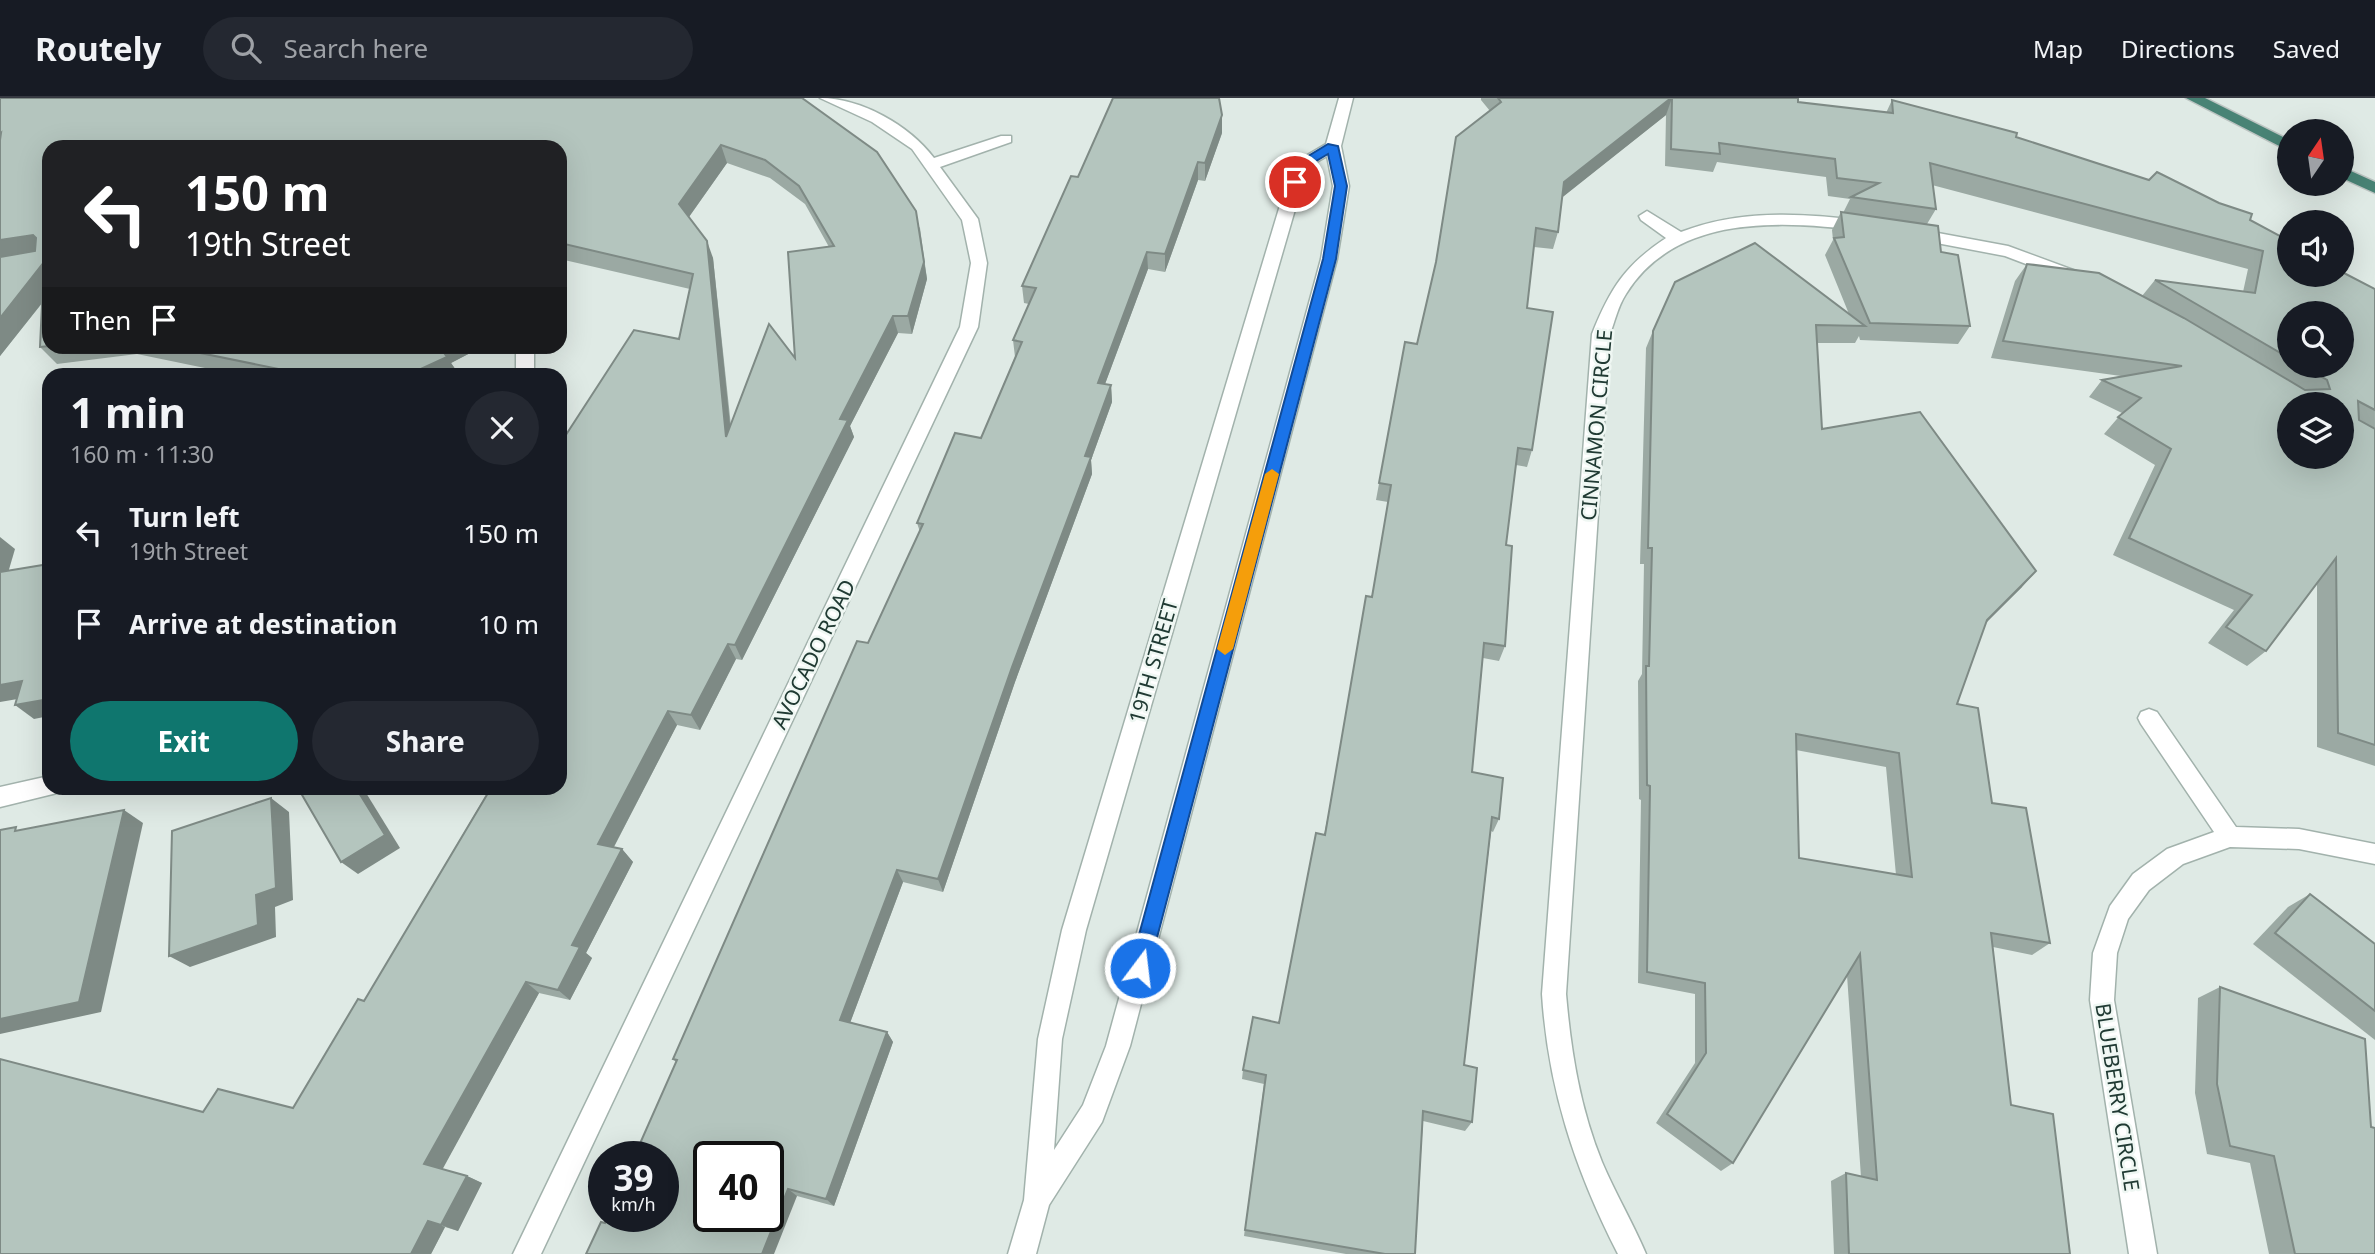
<!DOCTYPE html>
<meta charset="utf-8">
<style>
:root{--surface:#171b24;--page:#242831;--text:#f1f3f6;--muted:#9ea1a6;--line:#363941;--accent:#0f766e}
body{margin:0;font-family:"Noto Sans",sans-serif;background:var(--page);color:var(--text);height:100vh;display:flex;flex-direction:column;font-size:26px;white-space:nowrap}
*{box-sizing:border-box;margin:0}
p{font-size:23px;color:var(--muted)}
.icon{flex:none;width:38px;height:38px;fill:none;stroke:currentColor;stroke-width:2;stroke-linecap:round;stroke-linejoin:round}
.map{position:relative;flex:1;overflow:hidden}
.details{position:absolute;left:42px;top:270px;width:525px;height:427px;display:flex;flex-direction:column;background:var(--surface);border-radius:21px;box-shadow:0 7px 28px #0002}
.details>*{flex:none}
.guide{position:absolute;left:42px;top:42px;width:525px;height:214px;border-radius:21px;box-shadow:0 7px 28px #0002;background:#202124;color:#fff;overflow:hidden}
.needle{width:46px;rotate:13deg}
.buttons{position:absolute;left:2277px;top:21px;display:grid;gap:14px}
.buttons a{display:grid;place-items:center;width:77px;height:77px;border-radius:50%;background:var(--surface);box-shadow:0 7px 28px #0002;font-size:35px}
.speed{position:absolute;left:588px;top:1043px;display:flex;gap:14px;font-size:35px;font-weight:700;text-align:center}
.speed>*{display:grid;place-content:center;width:91px;height:91px;border-radius:50%;background:var(--surface);box-shadow:0 7px 28px #0002;line-height:1}
.speed small{font-size:18px;font-weight:400}
.speed .limit{border:4px solid #111;border-radius:10px;background:#fff;color:#111}
.pin{position:absolute;display:grid;place-items:center;width:60px;height:60px;color:#fff;margin:-30px;border:4px solid #fff;border-radius:50%;box-shadow:0 2px 7px #0007}
.me{position:absolute;width:77px;margin:-38px;rotate:15deg;stroke-linejoin:round;filter:drop-shadow(0 0 5px #0008)}
.turn{display:flex;align-items:center;gap:24px;height:147px;padding:0 28px;font-size:32px}
.turn .icon{width:91px;height:91px;stroke-width:2.5}
.turn b{display:block;font-size:49px;line-height:60px}
.then{display:flex;align-items:center;height:66px;padding:0 28px;background:#0003;gap:14px;font-size:26px}
.round{display:grid;place-items:center;flex:none;width:74px;height:74px;border-radius:37px;background:var(--page)}
.summary{display:flex;align-items:center;justify-content:space-between;height:119px;padding:0 28px}
h1{font-size:42px;font-weight:700;line-height:52px}
.action{display:flex;gap:14px;margin-top:auto;padding:14px 28px}
.action a{flex:1;height:80px;border-radius:42px;background:var(--accent);color:#fff;font-size:28px;font-weight:700;line-height:80px;text-align:center}
.action a+a{background:var(--page);color:var(--text)}
ul{padding:0;list-style:none}
li{display:flex;align-items:center;gap:21px;height:91px;padding:0 28px}
li div{flex:1}
li b{display:block;font-size:26px}
li em{font-style:normal}
header{display:flex;align-items:center;gap:42px;box-sizing:border-box;height:98px;padding:0 35px;background:var(--surface);border-bottom:2px solid var(--line)}
header strong{font-size:33px}
nav{display:flex;gap:38px;margin-inline-start:auto;font-size:24px}
.search{width:490px;height:63px;background:var(--page);display:flex;align-items:center;gap:18px;box-sizing:border-box;padding:0 24px;border-radius:38px;color:var(--muted);font-size:26px}
.map>svg:first-child{display:block}
.lines{fill:none;stroke-linecap:round;stroke-linejoin:round}
.minor-casing{stroke:#a2b2ac;stroke-width:3}
.tertiary-casing{stroke:#a2b2ac;stroke-width:3}
.trunk-casing{stroke:#bcc4c2;stroke-width:3}
.minor{fill:#fff;fill-rule:evenodd}
.tertiary{fill:#fff;fill-rule:evenodd}
.trunk{fill:#488375;fill-rule:evenodd}
.wall{fill:#9ba9a3;fill-rule:evenodd}
.shaded-wall{fill:#7e8a85}
.building{fill:#b4c5be;stroke:#7e8a85;stroke-width:2;fill-rule:evenodd}
.route{fill:#1a73e8;stroke:#114b97;stroke-width:2}
.slow{fill:#f59e0b}
.labels{text-anchor:middle;dominant-baseline:central;stroke-width:5;stroke-linejoin:round;paint-order:stroke}
.street-label{font-size:21px;fill:#203a33;stroke:#eff7f3}
</style>
<header>
<strong>Routely</strong>
<div class="search"><svg class="icon" aria-label="search" viewBox="0 0 24 24"><circle cx="10" cy="10" r="6"/><path d="M15 15l6 6"/></svg>Search here</div>
<nav><a>Map</a><a>Directions</a><a>Saved</a></nav>
</header>
<div class="map">
<svg width="2375" height="1156" viewBox="0 0 2375 1156">
<rect width="100%" height="100%" fill="#dfeae5"/>
<g class="lines">
<defs>
<g id="minor">
<path d="M 820,0 C 861,0 909,27 934,60 L 1001,38 L 1011,38 L 1011,44 L 940,69 L 978,121 L 987,165 L 978,229 L 541,1156 L 513,1156 L 960,229 L 971,165 L 962,122 L 912,51 L 872,24 Z"/>
<path d="M 1647,113 L 1681,134 C 1740,111 1803,115 1865,123 L 1873,128 L 1865,133 C 1783,123 1676,115 1626,196 C 1618,208 1615,223 1610,236 L 1566,896 C 1571,954 1580,1010 1602,1064 C 1615,1095 1633,1125 1646,1156 L 1618,1156 C 1575,1072 1548,990 1542,896 L 1592,236 C 1610,191 1625,167 1666,140 L 1641,122 L 1639,118 Z"/>
<path d="M 1911,130 L 2008,148 L 2084,176 L 2086,180 L 2078,186 L 2005,158 L 1905,139 L 1903,135 Z"/>
<rect x="516" y="248" width="18" height="28"/>
<path d="M 2149,611 L 2157,614 L 2236,729 L 2299,731 L 2375,746 L 2375,766 L 2299,751 L 2230,749 L 2183,766 L 2149,792 L 2128,821 L 2117,855 L 2114,902 L 2157,1156 L 2129,1156 L 2090,902 L 2093,855 L 2110,808 L 2133,776 L 2167,751 L 2214,734 L 2141,626 L 2138,620 L 2141,614 Z"/>
<path d="M 49,678 L 49,690 L 59,690 L 57,695 L 0,709 L 0,689 Z"/>
</g>
<path id="tertiary" d="M 1339,0 L 1353,0 L 1341,48 L 1349,88 L 1337,161 L 1130,948 L 1102,1024 L 1049,1107 L 1036,1156 L 1008,1156 L 1024,1102 L 1038,941 L 1062,832 L 1287,84 L 1304,59 L 1326,46 ZM 1327,58 L 1333,88 L 1321,161 L 1106,948 L 1083,1007 L 1054,1052 L 1062,941 L 1086,832 L 1303,84 L 1315,65 Z"/>
<g id="trunk">
<path d="M 2186,0 L 2205,0 L 2289,42 L 2289,53 Z"/>
<path d="M 2342,69 L 2375,84 L 2375,95 L 2342,80 Z"/>
</g>
</defs>
<use href="#minor" class="minor-casing"/>
<use href="#tertiary" class="tertiary-casing"/>
<use href="#trunk" class="trunk-casing"/>
<use href="#minor" class="minor"/>
<use href="#tertiary" class="tertiary"/>
<use href="#trunk" class="trunk"/>
</g>
<g class="wall">
<path d="M 0,0 L 802,0 L 920,130 L 927,181 L 912,236 L 898,235 L 850,328 L 854,339 L 742,562 L 736,561 L 700,632 L 677,627 L 614,749 L 622,751 L 633,764 L 586,855 L 592,860 L 570,902 L 539,895 L 442,1071 L 467,1078 L 482,1085 L 458,1133 L 445,1129 L 431,1156 L 203,1014 L 293,1010 L 364,903 L 489,692 L 485,690 L 560,690 L 679,241 L 690,191 L 560,161 L 560,49 L 49,49 L 49,248 L 472,248 L 474,253 L 451,265 L 458,275 L 456,276 L 234,276 L 137,256 L 57,266 L 40,249 L 43,204 L 0,258 ZM 727,65 L 770,80 L 805,106 L 829,149 L 795,260 L 731,328 L 713,160 L 689,119 Z"/>
<path d="M 1481,0 L 1798,0 L 1798,4 L 1886,15 L 1892,2 L 2016,39 L 2250,122 L 2289,177 L 2375,191 L 2375,668 L 2317,649 L 2317,485 L 2266,553 L 2247,568 L 2208,545 L 2234,512 L 2113,457 L 2155,367 L 2104,336 L 2122,315 L 2089,299 L 2102,282 L 2121,278 L 1991,260 L 2015,183 L 2027,166 L 2142,198 L 2155,182 L 2243,194 L 2248,171 L 1932,87 L 1936,111 L 1927,126 L 1941,154 L 1970,228 L 1958,246 L 1860,242 L 1859,238 L 1855,245 L 1817,245 L 1822,331 L 2022,489 L 1986,524 L 1957,606 L 1992,705 L 2050,845 L 2032,857 L 1993,849 L 2011,1007 L 2070,1156 L 1834,1156 L 1831,1083 L 1846,1075 L 1861,1079 L 1847,877 L 1733,1065 L 1721,1073 L 1656,1025 L 1695,965 L 1695,896 L 1638,885 L 1641,702 L 1639,701 L 1638,583 L 1642,576 L 1644,466 L 1640,466 L 1646,250 L 1653,233 L 1849,216 L 1825,157 L 1833,142 L 1832,132 L 1841,114 L 1843,115 L 1850,101 L 1828,98 L 1826,79 L 1717,64 L 1713,74 L 1665,68 L 1666,17 L 1562,99 L 1558,134 L 1553,151 L 1534,149 L 1527,210 L 1532,352 L 1527,369 L 1516,367 L 1506,447 L 1505,548 L 1499,563 L 1483,560 L 1472,674 L 1499,721 L 1493,734 L 1491,733 L 1464,967 L 1472,1024 L 1465,1033 L 1423,1023 L 1415,1156 L 1346,1156 L 1244,1138 L 1264,986 L 1242,981 L 1243,972 L 1279,925 L 1324,737 L 1372,499 L 1388,404 L 1376,402 L 1405,244 L 1417,246 L 1434,174 L 1456,39 L 1490,13 L 1481,2 ZM 2289,215 L 2342,268 L 2289,268 ZM 1796,652 L 1886,669 L 1896,777 L 1799,760 Z"/>
<path d="M 1222,35 L 1205,83 L 1198,82 L 1165,174 L 1148,171 L 1105,286 L 1111,287 L 1112,304 L 1091,362 L 1092,376 L 1015,584 L 943,794 L 903,784 L 850,925 L 887,934 L 893,944 L 834,1108 L 797,1098 L 605,1125 L 676,964 L 673,961 L 920,434 L 917,425 L 981,340 L 1015,259 L 1013,242 L 1029,206 L 1024,205 L 1022,188 L 1078,79 Z"/>
<path d="M 2310,796 L 2375,846 L 2375,942 L 2253,846 L 2288,809 Z"/>
<path d="M 2220,889 L 2371,1029 L 2375,1156 L 2269,1156 L 2250,1065 L 2207,1056 L 2195,995 L 2198,900 Z"/>
</g>
<g class="shaded-wall">
<path d="M 1671,0 L 1672,0 L 1666,17 L 1559,102 L 1564,84 Z"/>
<path d="M 1222,17 L 1222,35 L 1205,83 L 1205,65 Z"/>
<path d="M 721,47 L 727,65 L 686,123 L 679,106 Z"/>
<path d="M 1198,64 L 1198,82 L 1165,174 L 1165,156 Z"/>
<path d="M 916,113 L 927,181 L 912,236 L 908,218 Z"/>
<path d="M 33,137 L 49,154 L 0,161 L 0,142 Z"/>
<path d="M 707,143 L 713,160 L 733,356 L 726,339 Z"/>
<path d="M 1147,154 L 1148,171 L 1099,302 L 1098,285 Z"/>
<path d="M 44,164 L 49,196 L 0,258 L 0,220 Z"/>
<path d="M 893,218 L 898,235 L 850,328 L 854,339 L 742,562 L 735,547 L 840,321 Z"/>
<path d="M 439,248 L 472,248 L 474,253 L 451,265 L 458,275 L 456,276 L 410,276 Z"/>
<path d="M 1111,287 L 1112,304 L 1091,362 L 1092,376 L 1015,584 L 943,794 L 938,781 L 1085,358 Z"/>
<path d="M 0,439 L 15,451 L 3,492 L 0,489 Z"/>
<path d="M 2036,473 L 2022,489 L 1974,537 L 1987,522 Z"/>
<path d="M 728,546 L 736,561 L 700,632 L 691,617 Z"/>
<path d="M 22,583 L 41,597 L 0,604 L 0,587 Z"/>
<path d="M 49,601 L 49,618 L 34,621 L 15,607 Z"/>
<path d="M 668,613 L 677,627 L 609,758 L 598,746 Z"/>
<path d="M 356,690 L 363,690 L 400,750 L 358,776 L 341,764 Z"/>
<path d="M 271,700 L 289,714 L 293,802 L 275,809 L 276,839 L 190,869 L 169,858 L 256,797 Z"/>
<path d="M 124,712 L 143,725 L 101,914 L 0,936 L 0,921 Z"/>
<path d="M 622,751 L 633,764 L 586,855 L 592,860 L 570,902 L 558,892 L 572,847 Z"/>
<path d="M 897,772 L 903,784 L 847,933 L 840,922 Z"/>
<path d="M 526,884 L 539,895 L 441,1074 L 424,1066 Z"/>
<path d="M 887,934 L 893,944 L 834,1108 L 826,1101 Z"/>
<path d="M 467,1078 L 482,1085 L 458,1133 L 441,1127 Z"/>
<path d="M 788,1091 L 797,1098 L 774,1156 L 762,1156 Z"/>
<path d="M 428,1123 L 445,1129 L 431,1156 L 411,1156 Z"/>
</g>
<g class="building">
<path d="M 0,0 L 802,0 L 877,54 L 916,113 L 924,164 L 908,218 L 893,218 L 840,321 L 848,322 L 735,547 L 728,546 L 691,617 L 668,613 L 598,746 L 622,751 L 572,847 L 580,849 L 558,892 L 526,884 L 424,1066 L 467,1078 L 441,1127 L 428,1123 L 411,1156 L 0,1156 L 0,961 L 203,1014 L 218,991 L 293,1010 L 358,901 L 364,903 L 491,690 L 560,690 L 560,346 L 634,232 L 679,241 L 693,176 L 560,145 L 560,49 L 49,49 L 49,248 L 40,249 L 44,164 L 0,220 L 0,159 L 35,153 L 36,140 L 33,137 L 0,142 L 0,42 L 1,35 L 0,36 ZM 721,47 L 765,62 L 799,88 L 834,148 L 788,154 L 795,260 L 769,226 L 726,339 L 707,143 L 679,106 Z"/>
<path d="M 1113,0 L 1219,0 L 1222,17 L 1205,65 L 1198,64 L 1165,156 L 1147,154 L 1098,285 L 1111,287 L 1085,358 L 1091,359 L 1012,569 L 938,781 L 897,772 L 840,922 L 887,934 L 826,1101 L 788,1091 L 762,1156 L 586,1156 L 601,1124 L 605,1125 L 607,1118 L 663,1118 L 663,1059 L 634,1059 L 677,962 L 673,961 L 857,543 L 868,545 L 923,426 L 917,425 L 955,335 L 981,340 L 1022,244 L 1013,242 L 1036,190 L 1022,188 L 1071,78 L 1078,79 ZM 709,1059 L 768,1059 L 768,1118 L 709,1118 Z"/>
<path d="M 1498,0 L 1671,0 L 1564,84 L 1558,134 L 1536,130 L 1527,210 L 1553,214 L 1532,352 L 1518,350 L 1506,447 L 1512,448 L 1505,548 L 1484,545 L 1472,674 L 1503,680 L 1499,721 L 1492,719 L 1464,967 L 1477,970 L 1472,1024 L 1423,1013 L 1415,1156 L 1385,1156 L 1245,1132 L 1266,977 L 1243,972 L 1253,919 L 1279,925 L 1316,735 L 1325,737 L 1366,498 L 1372,499 L 1391,387 L 1379,385 L 1405,244 L 1417,246 L 1436,164 L 1456,39 L 1501,4 Z"/>
<path d="M 1672,0 L 1798,0 L 1798,4 L 1893,15 L 1892,2 L 2017,35 L 2016,39 L 2149,82 L 2157,74 L 2219,105 L 2252,116 L 2250,122 L 2289,143 L 2289,177 L 2342,177 L 2342,174 L 2375,191 L 2375,312 L 2358,303 L 2359,322 L 2375,331 L 2375,647 L 2338,635 L 2336,460 L 2266,553 L 2226,529 L 2252,497 L 2129,440 L 2171,351 L 2118,319 L 2141,300 L 2102,282 L 2182,268 L 2003,243 L 2027,166 L 2099,175 L 2184,220 L 2305,292 L 2330,291 L 2327,282 L 2303,268 L 2342,268 L 2342,215 L 2289,215 L 2289,260 L 2155,182 L 2255,195 L 2263,153 L 1930,65 L 1936,111 L 1851,99 L 1879,85 L 1837,80 L 1835,61 L 1719,45 L 1720,56 L 1671,51 ZM 2289,306 L 2342,306 L 2342,359 L 2289,359 Z"/>
<path d="M 1841,114 L 1938,128 L 1941,154 L 1958,157 L 1970,228 L 1870,225 L 1834,140 L 1844,139 Z"/>
<path d="M 1755,145 L 1865,228 L 1816,227 L 1822,331 L 1920,314 L 2036,473 L 1987,522 L 1957,606 L 1978,610 L 1992,705 L 2026,710 L 2050,845 L 1991,835 L 2011,1007 L 2053,1016 L 2070,1156 L 1849,1156 L 1846,1075 L 1877,1082 L 1860,856 L 1733,1065 L 1667,1016 L 1706,955 L 1705,885 L 1647,874 L 1650,688 L 1647,687 L 1646,568 L 1649,568 L 1652,450 L 1648,450 L 1653,233 L 1675,184 ZM 1796,636 L 1899,655 L 1912,779 L 1799,760 Z"/>
<path d="M 166,248 L 439,248 L 447,259 L 410,276 L 303,276 Z"/>
<path d="M 49,466 L 49,601 L 15,607 L 22,583 L 0,587 L 0,474 Z"/>
<path d="M 298,690 L 356,690 L 385,737 L 341,764 Z"/>
<path d="M 271,700 L 276,790 L 256,797 L 258,827 L 169,858 L 172,733 Z"/>
<path d="M 124,712 L 79,904 L 0,921 L 0,732 L 16,729 L 15,733 Z"/>
<path d="M 2310,796 L 2375,846 L 2375,913 L 2275,835 Z"/>
<path d="M 2220,889 L 2365,941 L 2371,1029 L 2375,1030 L 2375,1156 L 2295,1156 L 2274,1058 L 2230,1048 L 2217,986 Z"/>
</g>
<path class="route" d="M 1328,46 L 1338,48 L 1347,88 L 1336,161 L 1149,870 L 1146,876 L 1140,878 L 1133,876 L 1130,870 L 1323,161 L 1335,88 L 1328,56 L 1313,65 L 1299,86 L 1289,84 L 1305,60 Z"/>
<path class="slow" d="M 1272,371 L 1279,376 L 1233,551 L 1225,557 L 1217,551 L 1265,376 Z"/>
<g class="labels">
<g class="street-label">
<text transform="translate(1596 327) rotate(-85)">CINNAMON CIRCLE</text>
<text transform="translate(813 556) rotate(-64)">AVOCADO ROAD</text>
<text transform="translate(1153 563) rotate(-74)">19TH STREET</text>
<text transform="translate(2118 999) rotate(81)">BLUEBERRY CIRCLE</text>
</g>
</g>
</svg>
<div class="buttons">
<a><svg class="needle" viewBox="-14 -14 28 28"><path d="M0-13l5 13h-10z" fill="#e53935"/><path d="M0 13l5-13h-10z" fill="#9ea1a6"/></svg></a>
<a><svg class="icon" aria-label="sound" viewBox="0 0 24 24"><path d="M4 9h4l5-4v14l-5-4H4zM17 9q2 3 0 6"/></svg></a>
<a><svg class="icon" aria-label="search" viewBox="0 0 24 24"><circle cx="10" cy="10" r="6"/><path d="M15 15l6 6"/></svg></a>
<a><svg class="icon" aria-label="layers" viewBox="0 0 24 24"><path d="M12 4l9 5-9 5-9-5zM3 14l9 5 9-5"/></svg></a>
</div>
<div class="speed"><div>39<small>km/h</small></div><div class="limit">40</div></div>
<div class="pin" style="left:1295px;top:84px;background:#d93025"><svg class="icon" aria-label="arrive" viewBox="0 0 24 24"><path d="M6 21V4h12l-3 4 3 4H6"/></svg></div>
<svg class="me" style="left:1140px;top:870px" viewBox="-20 -20 40 40"><circle r="17" fill="#1a73e8" stroke="#fff" stroke-width="3"/><path d="M0-11L8 9 0 5-8 9z" fill="#fff"/></svg>
<div class="guide">
<div class="turn"><svg class="icon" aria-label="left" viewBox="0 0 24 24"><path d="M17 20v-9H6M10 6l-5 5 5 5"/></svg><div><b>150 m</b>19th Street</div></div>
<div class="then">Then<svg class="icon" aria-label="arrive" viewBox="0 0 24 24"><path d="M6 21V4h12l-3 4 3 4H6"/></svg></div>
</div>
<section class="details">
<div class="summary"><div><h1>1 min</h1><p>160 m · 11:30</p></div><a class="round"><svg class="icon" aria-label="close" viewBox="0 0 24 24"><path d="M6 6l12 12M18 6L6 18"/></svg></a></div>
<ul>
<li><svg class="icon" aria-label="left" viewBox="0 0 24 24"><path d="M17 20v-9H6M10 6l-5 5 5 5"/></svg><div><b>Turn left</b><p>19th Street</p></div><em>150 m</em></li>
<li><svg class="icon" aria-label="arrive" viewBox="0 0 24 24"><path d="M6 21V4h12l-3 4 3 4H6"/></svg><div><b>Arrive at destination</b></div><em>10 m</em></li>
</ul>
<div class="action"><a>Exit</a><a>Share</a></div>
</section>
</div>
